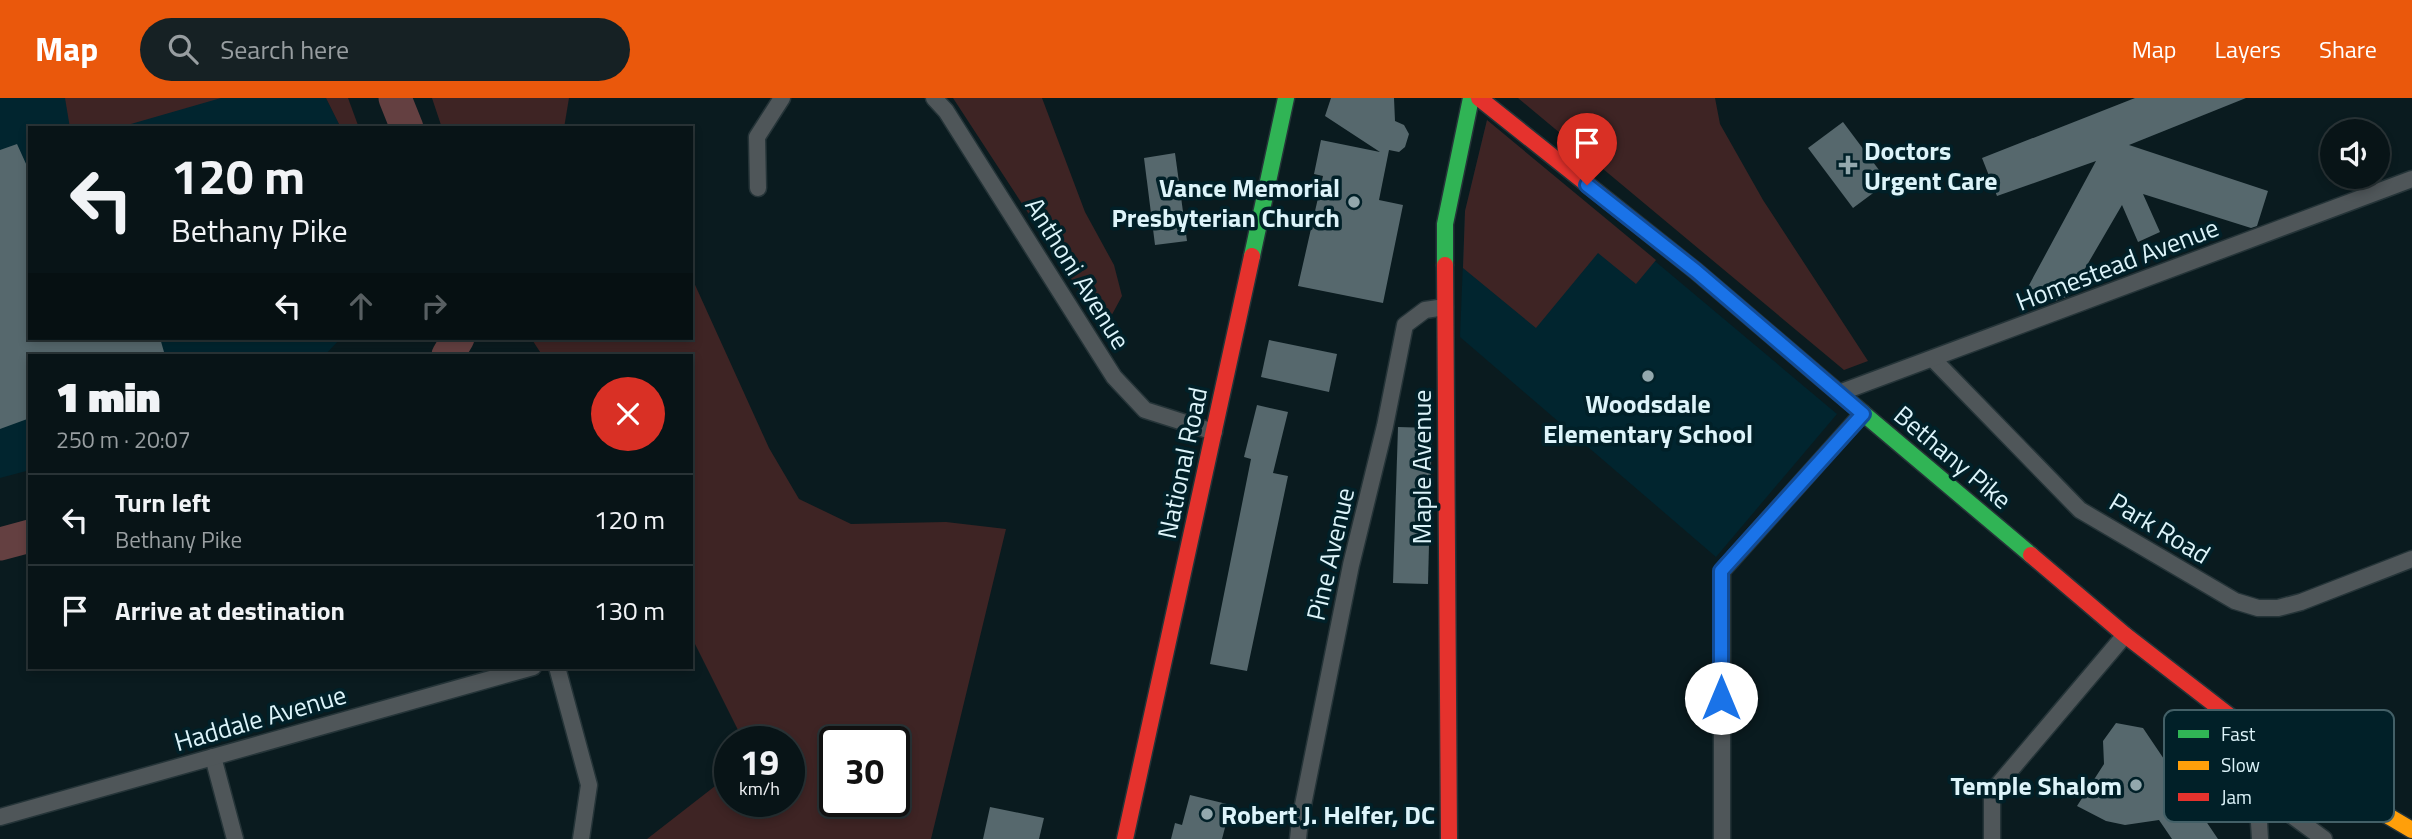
<!DOCTYPE html>
<meta charset="utf-8">
<style>
:root{--surface:#081417;--page:#162124;--text:#f1f3f6;--muted:#989ea1;--line:#293336;--accent:#ea580c}
body{margin:0;font-family:"Titillium Web",sans-serif;background:var(--page);color:var(--text);height:100vh;display:flex;flex-direction:column;font-size:26px;white-space:nowrap}
*{box-sizing:border-box;margin:0}
p{font-size:23px;color:var(--muted)}
.icon{flex:none;width:38px;height:38px;fill:none;stroke:currentColor;stroke-width:2;stroke-linecap:round;stroke-linejoin:round}
.map{position:relative;flex:1;overflow:hidden}
.sheet{position:absolute;left:28px;top:256px;width:665px;height:315px;display:flex;flex-direction:column;background:var(--surface);border-radius:0px;box-shadow:0 4px 10px #0003,0 0 0 2px var(--line)}
.sheet>*{flex:none}
.banner{position:absolute;left:28px;top:28px;width:665px;height:214px;border-radius:0px;box-shadow:0 4px 10px #0003,0 0 0 2px var(--line);background:#081417;color:var(--text);overflow:hidden}
.tools{position:absolute;left:2320px;top:21px;display:grid;gap:14px}
.tools a{display:grid;place-items:center;width:70px;height:70px;border-radius:50%;background:var(--surface);box-shadow:0 4px 10px #0003,0 0 0 2px var(--line);font-size:35px}
.speed{position:absolute;left:714px;top:628px;display:flex;gap:14px;font-size:35px;font-weight:700;text-align:center}
.speed>*{display:grid;place-content:center;width:91px;height:91px;border-radius:50%;background:var(--surface);box-shadow:0 4px 10px #0003,0 0 0 2px var(--line);line-height:1}
.speed small{font-size:18px;font-weight:400}
.speed .limit{border:4px solid #111;border-radius:10px;background:#fff;color:#111}
.pin{position:absolute;display:grid;place-items:center;width:60px;height:60px;color:#fff;margin:-72px -30px;border-radius:50% 50% 50% 0;rotate:-45deg;box-shadow:0 0 7px #0007}
.pin .icon{rotate:45deg}
.me{position:absolute;width:77px;margin:-38px;rotate:0deg;stroke-linejoin:round;filter:drop-shadow(0 0 5px #0008)}
.turn{display:flex;align-items:center;gap:24px;height:147px;padding:0 28px;font-size:32px}
.turn .icon{width:91px;height:91px;stroke-width:2.5}
.turn b{display:block;font-size:49px;line-height:60px}
.lanes{display:flex;align-items:center;height:66px;padding:0 28px;background:#0003;justify-content:center;gap:35px;direction:ltr}
.lanes .off{opacity:.35}
.round{display:grid;place-items:center;flex:none;width:74px;height:74px;border-radius:37px;background:var(--page)}
.overview{display:flex;align-items:center;justify-content:space-between;height:119px;padding:0 28px}
h1{font-size:42px;font-weight:800;line-height:52px}
ul{padding:0;list-style:none}
li{display:flex;align-items:center;gap:21px;height:91px;padding:0 28px;border-top:2px solid var(--line)}
li div{flex:1}
li b{display:block;font-size:26px}
li em{font-style:normal}
header{display:flex;align-items:center;gap:42px;box-sizing:border-box;height:98px;padding:0 35px;background:var(--accent);color:#fff}
header strong{font-size:33px}
nav{display:flex;gap:38px;margin-inline-start:auto;font-size:24px}
.search{width:490px;height:63px;background:var(--page);display:flex;align-items:center;gap:18px;box-sizing:border-box;padding:0 24px;border-radius:38px;color:var(--muted);font-size:26px}
.map>svg:first-child{display:block}
.built{fill:#01252f}
.green{fill:#3e2424;fill-rule:evenodd}
.lines{fill:none;stroke-linecap:round;stroke-linejoin:round}
.river{stroke:#644041;stroke-width:33}
.building{fill:#56686d}
.street-casing{stroke:#253438;stroke-width:19}
.fast-casing{stroke:#253438;stroke-width:19}
.slow-casing{stroke:#253438;stroke-width:19}
.jam-casing{stroke:#253438;stroke-width:19}
.street{stroke:#4f5659;stroke-width:16}
.fast{stroke:#30b455;stroke-width:16}
.slow{stroke:#ff9f0a;stroke-width:16}
.jam{stroke:#e5322d;stroke-width:16}
.route-casing{stroke:#114b97;stroke-width:18}
.route{stroke:#1a73e8;stroke-width:12}
.poi-dot{fill:#93a8ad;stroke:#012028;stroke-width:2.5}
.labels{text-anchor:middle;dominant-baseline:central;stroke-width:7;stroke-linejoin:round;paint-order:stroke}
.poi-label{font-size:26px;font-weight:bold;fill:#ddf4fa;stroke:#012028;text-anchor:start}
.street-label{font-size:26px;fill:#ddf4fa;stroke:#012028}
.key{fill:#012028;stroke:#436067;stroke-width:2}
.key-label{font-size:19px;fill:#ddf4fa}
</style>
<header>
<strong>Map</strong>
<div class="search"><svg class="icon" aria-label="search" viewBox="0 0 24 24"><circle cx="10" cy="10" r="6"/><path d="M15 15l6 6"/></svg>Search here</div>
<nav><a>Map</a><a>Layers</a><a>Share</a></nav>
</header>
<div class="map">
<svg width="2412" height="741" viewBox="0 0 2412 741">
<rect width="100%" height="100%" fill="#0a1b1f"/>
<g class="built">
<path d="M 0,0 L 326,0 L 341,30 L 30,30 L 30,240 L 341,240 L 325,257 L 30,257 L 30,372 L 0,380 Z"/>
<path d="M 1487,22 L 1837,316 L 1716,459 L 1460,239 L 1465,113 Z"/>
</g>
<g class="green">
<path d="M 65,0 L 221,0 L 117,30 L 70,30 Z"/>
<path d="M 326,0 L 348,0 L 359,30 L 341,30 Z"/>
<path d="M 432,0 L 569,0 L 564,30 L 442,30 Z"/>
<path d="M 953,0 L 1042,0 L 1085,114 L 1114,167 L 1122,198 L 1108,224 L 1087,205 Z"/>
<path d="M 1518,0 L 1715,0 L 1720,26 L 1763,102 L 1868,263 L 1844,272 Z"/>
<path d="M 1487,22 L 1656,162 L 1636,186 L 1598,155 L 1536,230 L 1463,170 L 1465,113 Z"/>
<path d="M 691,178 L 769,350 L 799,401 L 851,426 L 946,424 L 1006,431 L 931,741 L 647,741 L 719,685 L 730,670 L 730,704 L 789,704 L 789,644 L 738,644 L 739,634 L 691,538 L 691,257 L 542,257 L 531,240 L 691,240 ZM 894,644 L 894,704 L 835,704 L 835,644 Z"/>
</g>
<g class="lines">
<g class="river">
<path d="M 395,0 L 407,30"/>
<path d="M 448,257 L 458,240"/>
<path d="M 0,446 L 30,438"/>
</g>
</g>
<g class="building">
<path d="M 1331,0 L 1394,0 L 1395,23 L 1404,27 L 1409,36 L 1405,49 L 1399,54 L 1389,52 L 1379,102 L 1403,107 L 1383,205 L 1298,188 L 1323,78 L 1314,76 L 1321,42 L 1380,54 L 1325,18 Z"/>
<path d="M 2135,0 L 2246,0 L 2129,47 L 2268,93 L 2257,128 L 2251,130 L 2143,96 L 2160,134 L 2138,144 L 2122,107 L 2069,198 L 2055,203 L 2028,189 L 2096,63 L 1997,98 L 1982,60 Z"/>
<path d="M 1843,24 L 1888,84 L 1853,110 L 1808,50 Z"/>
<path d="M 17,46 L 27,68 L 30,67 L 30,240 L 160,240 L 164,254 L 155,257 L 30,257 L 30,320 L 0,331 L 0,52 Z"/>
<path d="M 1175,55 L 1187,143 L 1155,147 L 1144,60 Z"/>
<path d="M 1269,242 L 1337,256 L 1329,294 L 1261,279 Z"/>
<path d="M 1257,307 L 1288,314 L 1273,375 L 1288,378 L 1247,573 L 1210,566 L 1251,361 L 1244,359 Z"/>
<path d="M 1398,329 L 1432,330 L 1428,486 L 1393,485 Z"/>
<path d="M 2116,625 L 2143,630 L 2218,741 L 2172,741 L 2159,722 L 2125,727 L 2106,723 L 2077,708 L 2104,666 L 2103,643 Z"/>
<path d="M 1190,697 L 1231,707 L 1222,741 L 1171,741 L 1175,725 L 1182,727 Z"/>
<path d="M 990,709 L 1044,720 L 1039,741 L 983,741 Z"/>
</g>
<g class="lines">
<defs>
<g id="street">
<path d="M 934,0 L 946,13 L 1114,279 L 1145,312 L 1214,334"/>
<path d="M 758,90 L 757,39 L 782,0"/>
<path d="M 1933,261 L 2080,412 L 2235,503 L 2258,510 L 2278,510 L 2301,504 L 2412,461"/>
<path d="M 1839,295 L 2412,81"/>
<path d="M 557,569 L 589,687 L 581,741"/>
<path d="M 213,659 L 235,741"/>
<path d="M 2257,692 L 2324,741"/>
<path d="M 0,719 L 533,569"/>
<path d="M 1298,741 L 1300,722 L 1351,467 L 1385,328 L 1405,227 L 1425,212 L 1445,209"/>
<path d="M 1722,741 L 1722,473 L 1863,315"/>
<path d="M 1992,741 L 1992,694 L 2125,537"/>
<path d="M 2260,741 L 2257,692 L 2270,648"/>
</g>
<g id="fast">
<path d="M 1252,158 L 1286,0"/>
<path d="M 1445,167 L 1445,126 L 1471,0"/>
<path d="M 1813,273 L 2031,457"/>
</g>
<path id="slow" d="M 2240,626 L 2270,648 L 2412,732"/>
<g id="jam">
<path d="M 1479,0 L 1696,173 L 1813,273"/>
<path d="M 1445,167 L 1449,741"/>
<path d="M 2031,457 L 2125,537 L 2240,626"/>
<path d="M 1125,741 L 1252,158"/>
</g>
</defs>
<use href="#street" class="street-casing"/>
<use href="#fast" class="fast-casing"/>
<use href="#slow" class="slow-casing"/>
<use href="#jam" class="jam-casing"/>
<use href="#street" class="street"/>
<use href="#fast" class="fast"/>
<use href="#slow" class="slow"/>
<use href="#jam" class="jam"/>
</g>
<g class="lines">
<defs>
<path id="route" d="M 1587,87 L 1696,173 L 1863,316 L 1721,473 L 1721,600"/>
</defs>
<use href="#route" class="route-casing"/>
<use href="#route" class="route"/>
</g>
<g class="poi-dot">
<path d="M1844.5 56.5h7v7h7v7h-7v7h-7v-7h-7v-7h7z"/>
<circle cx="1354" cy="104" r="7"/>
<circle cx="1648" cy="278" r="7"/>
<circle cx="2136" cy="687" r="7"/>
<circle cx="1207" cy="716" r="7"/>
</g>
<g class="labels">
<g class="poi-label">
<text x="1864" y="52">Doctors<tspan x="1864" dy="30">Urgent Care</tspan></text>
<text x="1340" y="89" text-anchor="end">Vance Memorial<tspan x="1340" dy="30">Presbyterian Church</tspan></text>
<text x="1648" y="305" text-anchor="middle">Woodsdale<tspan x="1648" dy="30">Elementary School</tspan></text>
<text x="2122" y="687" text-anchor="end">Temple Shalom</text>
<text x="1221" y="716">Robert J. Helfer, DC</text>
</g>
<g class="street-label">
<text transform="translate(2117 166) rotate(-21)">Homestead Avenue</text>
<text transform="translate(1078 175) rotate(58)">Anthoni Avenue</text>
<text transform="translate(1953 359) rotate(40)">Bethany Pike</text>
<text transform="translate(1182 365) rotate(-78)">National Road</text>
<text transform="translate(1421 369) rotate(-90)">Maple Avenue</text>
<text transform="translate(2160 430) rotate(31)">Park Road</text>
<text transform="translate(1330 456) rotate(-77)">Pine Avenue</text>
<text transform="translate(260 620) rotate(-16)">Haddale Avenue</text>
</g>
</g>
<rect x="2164" y="612" width="230" height="112" rx="10" class="key"/>
<rect x="2178" y="632" width="31" height="8" fill="#30b455"/>
<rect x="2178" y="663" width="31" height="9" fill="#ff9f0a"/>
<rect x="2178" y="695" width="31" height="8" fill="#e5322d"/>
<g class="key-label">
<text x="2221" y="643">Fast</text>
<text x="2221" y="674">Slow</text>
<text x="2221" y="706">Jam</text>
</g>
</svg>
<div class="tools">
<a><svg class="icon" aria-label="sound" viewBox="0 0 24 24"><path d="M4 9h4l5-4v14l-5-4H4zM17 9q2 3 0 6"/></svg></a>
</div>
<div class="speed"><div>19<small>km/h</small></div><div class="limit">30</div></div>
<div class="pin" style="left:1587px;top:87px;background:#d93025"><svg class="icon" aria-label="arrive" viewBox="0 0 24 24"><path d="M6 21V4h12l-3 4 3 4H6"/></svg></div>
<svg class="me" style="left:1721px;top:600px" viewBox="-20 -20 40 40"><circle r="19" fill="#fff"/><path d="M0-13L10 11 0 6-10 11z" fill="#1a73e8"/></svg>
<div class="banner">
<div class="turn"><svg class="icon" aria-label="left" viewBox="0 0 24 24"><path d="M17 20v-9H6M10 6l-5 5 5 5"/></svg><div><b>120 m</b>Bethany Pike</div></div>
<div class="lanes"><svg class="icon" aria-label="left" viewBox="0 0 24 24"><path d="M17 20v-9H6M10 6l-5 5 5 5"/></svg><svg class="icon off" aria-label="ahead" viewBox="0 0 24 24"><path d="M12 20V5M6 11l6-6 6 6"/></svg><svg class="icon off" aria-label="right" viewBox="0 0 24 24"><path d="M7 20v-9h11M14 6l5 5-5 5"/></svg></div>
</div>
<section class="sheet">
<div class="overview"><div><h1>1 min</h1><p>250 m · 20:07</p></div><a class="round" style="background:#d93025;color:#fff"><svg class="icon" aria-label="close" viewBox="0 0 24 24"><path d="M6 6l12 12M18 6L6 18"/></svg></a></div>
<ul>
<li><svg class="icon" aria-label="left" viewBox="0 0 24 24"><path d="M17 20v-9H6M10 6l-5 5 5 5"/></svg><div><b>Turn left</b><p>Bethany Pike</p></div><em>120 m</em></li>
<li><svg class="icon" aria-label="arrive" viewBox="0 0 24 24"><path d="M6 21V4h12l-3 4 3 4H6"/></svg><div><b>Arrive at destination</b></div><em>130 m</em></li>
</ul>
</section>
</div>
